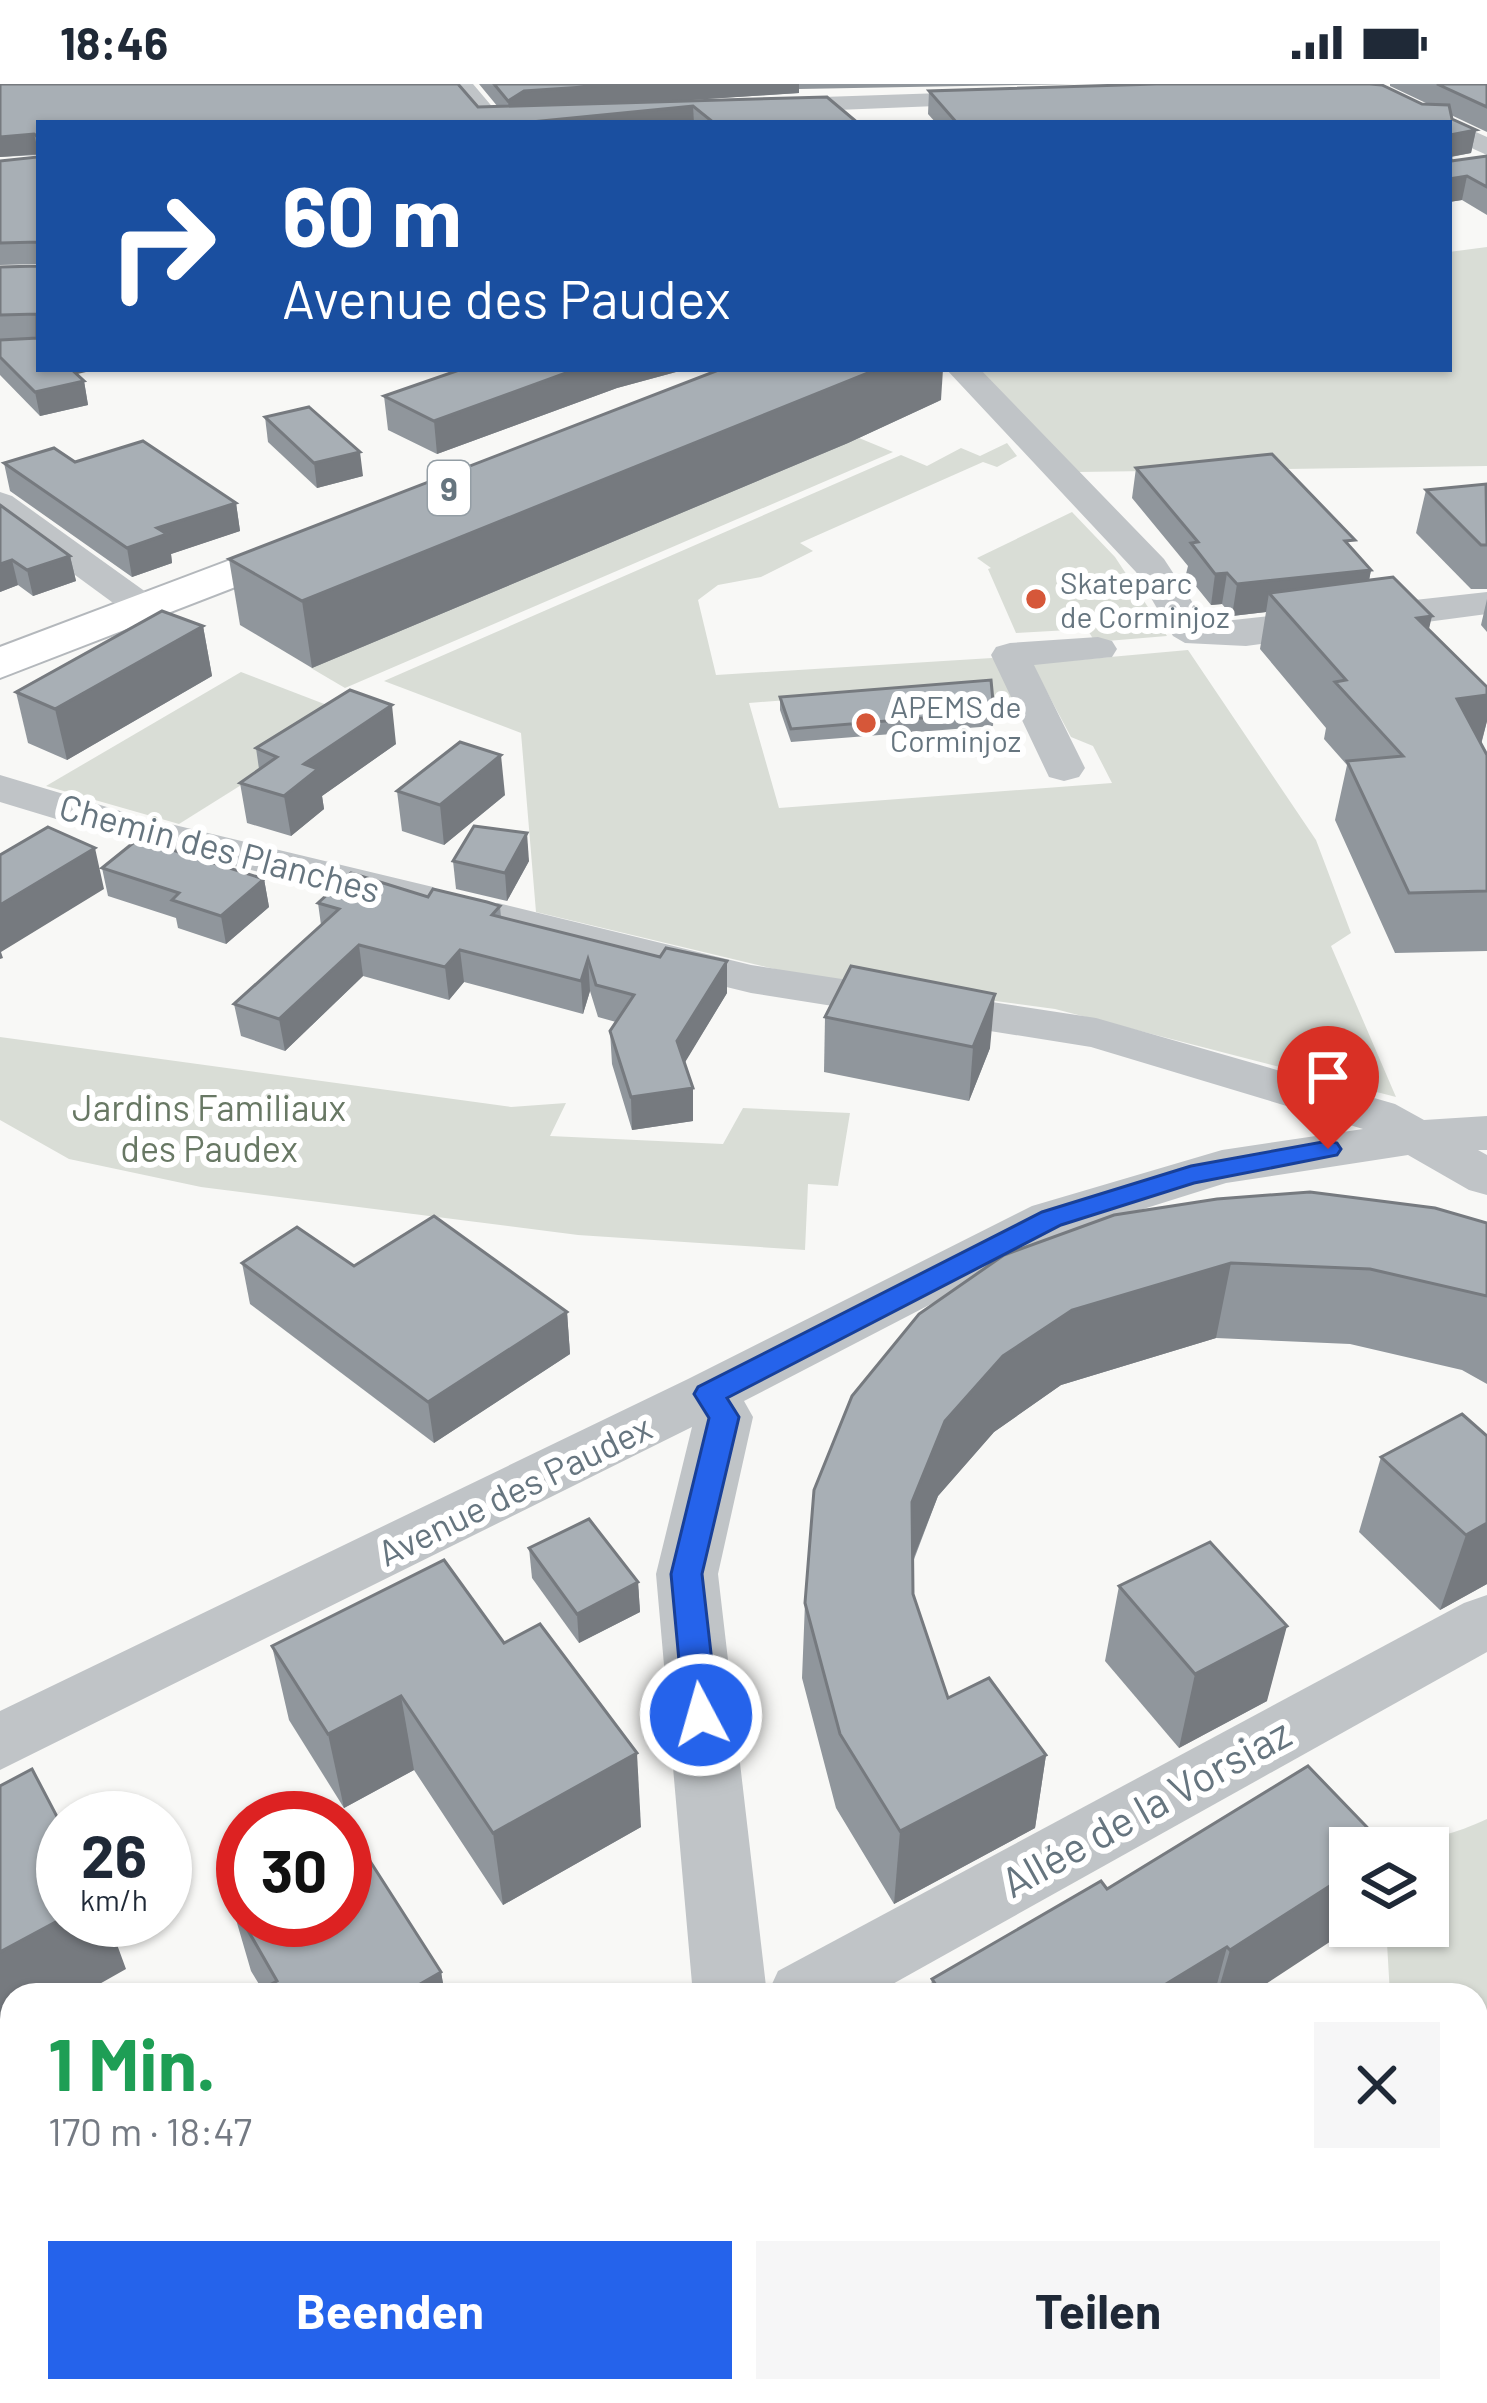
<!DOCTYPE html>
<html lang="de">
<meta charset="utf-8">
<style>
:root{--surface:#fff;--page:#f6f6f7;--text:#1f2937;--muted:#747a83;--accent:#2563eb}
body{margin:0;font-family:Barlow,sans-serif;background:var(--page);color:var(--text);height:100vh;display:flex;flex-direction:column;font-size:45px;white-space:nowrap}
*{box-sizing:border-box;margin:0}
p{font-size:39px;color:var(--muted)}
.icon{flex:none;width:66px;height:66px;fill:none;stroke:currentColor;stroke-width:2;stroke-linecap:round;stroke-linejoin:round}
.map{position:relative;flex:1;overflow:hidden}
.panel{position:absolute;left:0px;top:1899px;width:1488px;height:420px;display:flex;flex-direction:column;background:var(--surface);border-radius:36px 36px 0 0;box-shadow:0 3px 9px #0004}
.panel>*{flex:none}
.banner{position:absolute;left:36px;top:36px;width:1416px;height:252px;border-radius:0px;box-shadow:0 3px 9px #0004;background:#1a4fa0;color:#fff;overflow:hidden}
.controls{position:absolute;left:1329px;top:1743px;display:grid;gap:24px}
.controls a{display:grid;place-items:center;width:120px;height:120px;border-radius:0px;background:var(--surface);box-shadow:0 3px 9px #0004;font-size:60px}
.speed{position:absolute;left:36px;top:1707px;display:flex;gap:24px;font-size:60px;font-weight:700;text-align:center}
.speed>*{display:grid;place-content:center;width:156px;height:156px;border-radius:50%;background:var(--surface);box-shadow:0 3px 9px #0004;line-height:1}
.speed small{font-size:30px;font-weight:400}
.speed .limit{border:18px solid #d22;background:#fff;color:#111}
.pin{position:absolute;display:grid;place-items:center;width:102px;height:102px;color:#fff;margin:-123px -51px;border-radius:50% 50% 50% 0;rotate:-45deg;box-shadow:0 0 12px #0007}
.pin .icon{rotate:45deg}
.me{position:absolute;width:132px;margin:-66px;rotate:354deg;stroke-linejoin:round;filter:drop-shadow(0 0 9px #0008)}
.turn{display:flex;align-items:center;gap:42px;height:252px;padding:0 48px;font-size:54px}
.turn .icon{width:156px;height:156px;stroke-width:2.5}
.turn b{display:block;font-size:84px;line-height:102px}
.round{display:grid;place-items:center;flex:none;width:126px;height:126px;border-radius:0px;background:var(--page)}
.overview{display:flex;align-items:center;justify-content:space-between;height:204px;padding:0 48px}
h1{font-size:72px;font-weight:700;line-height:90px;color:#1e9e55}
.action{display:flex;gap:24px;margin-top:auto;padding:24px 48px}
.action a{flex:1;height:138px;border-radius:0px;background:var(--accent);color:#fff;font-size:48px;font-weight:700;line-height:138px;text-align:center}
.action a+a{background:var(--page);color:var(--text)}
.status{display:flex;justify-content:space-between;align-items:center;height:84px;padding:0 60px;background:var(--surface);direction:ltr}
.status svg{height:33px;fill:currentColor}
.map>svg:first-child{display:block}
.green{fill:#d9ddd6}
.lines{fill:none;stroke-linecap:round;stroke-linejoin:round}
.major-casing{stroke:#b4b8bc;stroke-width:4}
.minor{fill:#c0c4c7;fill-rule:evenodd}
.major{fill:#fff;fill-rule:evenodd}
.wall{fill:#90969c}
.shaded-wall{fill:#767a7f}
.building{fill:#a8afb5;stroke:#767a7f;stroke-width:3}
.route{fill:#2563eb;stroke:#184099;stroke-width:3}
.poi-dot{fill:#d65739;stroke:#fff;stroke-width:4.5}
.labels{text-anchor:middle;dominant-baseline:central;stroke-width:12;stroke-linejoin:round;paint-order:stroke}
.far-poi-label{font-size:30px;fill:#66757f;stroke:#fff;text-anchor:start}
.shield{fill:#fff;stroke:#949ea5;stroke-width:3}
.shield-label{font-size:33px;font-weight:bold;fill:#66757f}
.street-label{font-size:36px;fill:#66757f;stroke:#fff}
.park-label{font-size:36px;fill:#687864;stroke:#fff}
.near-street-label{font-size:42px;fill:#66757f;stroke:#fff}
</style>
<div class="status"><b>18:46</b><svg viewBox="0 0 49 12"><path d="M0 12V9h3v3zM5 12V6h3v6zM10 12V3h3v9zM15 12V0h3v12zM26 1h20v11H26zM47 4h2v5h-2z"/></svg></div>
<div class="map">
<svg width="1487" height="2319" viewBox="0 0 1487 2319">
<rect width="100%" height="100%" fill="#f8f8f6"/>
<g class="green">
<path d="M 1487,163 L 1487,382 L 1078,388 L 977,285 L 1449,285 L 1449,168 Z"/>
<path d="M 859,354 L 893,368 L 345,604 L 311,584 Z"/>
<path d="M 1007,359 L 1017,372 L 997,383 L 983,378 L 800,459 L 813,467 L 761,493 L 718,501 L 698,516 L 716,591 L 992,574 L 1003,580 L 1019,627 L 982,631 L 971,602 L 749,619 L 779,724 L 1112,699 L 1093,662 L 1071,653 L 1032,580 L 1188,566 L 1316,756 L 1351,849 L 1331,862 L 1396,1013 L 1055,925 L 800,891 L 536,828 L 521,649 L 384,597 L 901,371 L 927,382 L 961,364 L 980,372 Z"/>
<path d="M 1072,428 L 1115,473 L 1167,552 L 1095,558 L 1087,545 L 1016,549 L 988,485 L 991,484 L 977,474 Z"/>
<path d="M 241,588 L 353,631 L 179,740 L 46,702 Z"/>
<path d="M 0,953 L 511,1023 L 566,1019 L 550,1052 L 723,1060 L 743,1024 L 850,1029 L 838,1102 L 808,1100 L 805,1166 L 578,1151 L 201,1103 L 69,1075 L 0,1036 Z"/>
<path d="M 1487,1735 L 1487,2319 L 1141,2319 L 1131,2307 L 1476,2307 L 1476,1911 L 1390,1911 L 1386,1842 L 1428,1842 L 1428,1764 L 1350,1764 L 1338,1749 C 1401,1756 1427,1763 1487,1735 Z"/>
</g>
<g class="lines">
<defs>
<path id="major" d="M 315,444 L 331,448 L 337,457 L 331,466 L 0,594 L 0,563 Z"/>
</defs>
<use href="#major" class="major-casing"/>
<g class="minor">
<path d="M 448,0 L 473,0 L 506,39 L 480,39 Z"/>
<path d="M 1003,7 L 1012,9 L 1015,14 L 1012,19 L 762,29 L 750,22 L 762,15 Z"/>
<path d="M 1449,36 L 1487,53 L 1487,71 L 1449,54 L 1449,39 L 1440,39 Z"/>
<path d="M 946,285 L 980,285 L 1164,475 L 1206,539 L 1487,508 L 1487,530 L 1246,562 L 1185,559 L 1173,552 L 1136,488 Z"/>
<path d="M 0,408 L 12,412 L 157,516 L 163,524 L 157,532 L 131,532 L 0,436 Z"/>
<path d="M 1098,553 L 1112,557 L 1117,565 L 1112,573 L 1034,581 L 1085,684 L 1079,693 L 1064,697 L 1049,693 L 991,571 L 996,563 L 1010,559 Z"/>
<path d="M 0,691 L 137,732 L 433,803 L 440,813 L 433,823 L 417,827 L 109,751 L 0,718 Z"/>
<path d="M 498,819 L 751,881 L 1096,934 L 1395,1020 L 1424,1036 L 1487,1032 L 1487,1066 L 1478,1066 L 1487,1071 L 1487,1111 L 1469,1106 L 1408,1071 L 1226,1099 L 1070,1148 L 744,1317 L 753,1333 L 718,1490 L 767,1911 L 693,1911 L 656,1490 L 692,1343 L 0,1686 L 0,1627 L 688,1295 L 1032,1122 L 1222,1066 L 1363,1045 L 1091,963 L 751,909 L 482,843 L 475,833 L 482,823 Z"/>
<path d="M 1487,1511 L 1487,1568 L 873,1911 L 767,1911 L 778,1887 L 1464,1519 Z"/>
<path d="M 88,2307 L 190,2307 L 185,2319 L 83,2319 Z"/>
<path d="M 1039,2307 L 1128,2307 L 1133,2319 L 1044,2319 Z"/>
</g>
<use href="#major" class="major"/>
</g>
<g class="wall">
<path d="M 0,0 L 478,23 L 498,23 L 479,0 L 1074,0 L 799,5 L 799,9 L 655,18 L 858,39 L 39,39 L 76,290 L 84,297 L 88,321 L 40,332 L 0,291 L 0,183 L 38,182 L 38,180 L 0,181 L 0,77 L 38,73 L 38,71 L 0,73 Z"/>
<path d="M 1390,0 L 1487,0 L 1487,48 L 1451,31 L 1452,35 L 1476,46 L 1471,69 L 1451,73 L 1451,77 L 1487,72 L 1487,131 L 1462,116 L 1449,118 L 1449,39 L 936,39 L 928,30 L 929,7 L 1428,20 L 1390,2 Z"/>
<path d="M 676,288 L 617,304 L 437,370 L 388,346 L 384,312 Z"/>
<path d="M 941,316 L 848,359 L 312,584 L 240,541 L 229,475 Z"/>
<path d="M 265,333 L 363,392 L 317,404 L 268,358 Z"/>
<path d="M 75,378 L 236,419 L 240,447 L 171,470 L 172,479 L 132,493 L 10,407 L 4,379 Z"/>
<path d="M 1136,384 L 1353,466 L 1371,486 L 1369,496 L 1429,545 L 1487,603 L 1487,637 L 1481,661 L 1487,671 L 1487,867 L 1395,869 L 1335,736 L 1347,681 L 1324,655 L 1326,644 L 1260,565 L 1266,528 L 1232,532 L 1222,520 L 1211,521 L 1186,490 L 1188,482 L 1132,414 Z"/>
<path d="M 1487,401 L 1487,505 L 1471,505 L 1416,449 L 1426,406 Z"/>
<path d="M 0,421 L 70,472 L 76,497 L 33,512 L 18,501 L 0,508 Z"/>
<path d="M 1487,515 L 1487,548 L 1481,541 Z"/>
<path d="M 203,542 L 212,592 L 67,676 L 28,659 L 16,608 Z"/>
<path d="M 780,613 L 994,628 L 993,642 L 791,658 L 780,626 Z"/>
<path d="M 396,660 L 322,712 L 324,725 L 291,752 L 247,739 L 240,699 L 259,685 L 256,664 Z"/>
<path d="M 397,707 L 505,711 L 444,761 L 402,747 Z"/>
<path d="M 453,777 L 529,777 L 507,817 L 456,805 Z"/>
<path d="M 102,784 L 264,795 L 269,823 L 226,860 L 178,844 L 176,834 L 108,812 Z"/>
<path d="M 428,813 L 500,822 L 501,833 L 727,909 L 684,979 L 693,1037 L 632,1046 L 612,980 L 610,947 L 616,938 L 598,933 L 590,907 L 583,930 L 464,898 L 449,916 L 363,892 L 285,967 L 241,952 L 234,920 L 321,841 L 318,819 Z"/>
<path d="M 825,933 L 990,964 L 969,1017 L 824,988 Z"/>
<path d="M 1487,1139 L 1487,1300 L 1462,1286 L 1350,1260 L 1216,1254 L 1061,1301 L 994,1348 L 938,1412 L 913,1478 L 913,1510 L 948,1614 L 1046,1671 L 1035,1744 L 894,1820 L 836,1724 L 802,1594 L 805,1519 L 1004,1171 Z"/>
<path d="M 242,1179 L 567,1228 L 570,1270 L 434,1359 L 250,1220 Z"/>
<path d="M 1487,1352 L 1487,1500 L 1440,1526 L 1359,1448 L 1381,1373 Z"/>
<path d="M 529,1464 L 638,1498 L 640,1528 L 579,1559 L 532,1494 Z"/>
<path d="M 444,1476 L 641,1743 L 503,1821 L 414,1686 L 344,1724 L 289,1636 L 272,1562 Z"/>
<path d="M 1119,1502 L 1267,1617 L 1179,1664 L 1105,1577 Z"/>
<path d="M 1308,1682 L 1249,1911 L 930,1911 L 932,1895 L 1107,1805 Z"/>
<path d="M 230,1815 L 441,1888 L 445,1911 L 251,1911 L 262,1905 L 251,1887 Z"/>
<path d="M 421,2307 L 617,2307 L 619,2319 L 427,2319 Z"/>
<path d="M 759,2307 L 830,2307 L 812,2319 L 766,2319 Z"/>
</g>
<g class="shaded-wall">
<path d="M 629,0 L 799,0 L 799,9 L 526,27 L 510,37 L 508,17 L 524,7 Z"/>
<path d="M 693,22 L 694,39 L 521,39 Z"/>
<path d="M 1476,46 L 1471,69 L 1449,73 L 1450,51 Z"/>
<path d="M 34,50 L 39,70 L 0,73 L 0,53 Z"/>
<path d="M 1467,92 L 1462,116 L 1449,118 L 1449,95 Z"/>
<path d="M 58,285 L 99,285 L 60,294 Z"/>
<path d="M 577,285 L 676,285 L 676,288 L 617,304 L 437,370 L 434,337 Z"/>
<path d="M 878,285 L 943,285 L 941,316 L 848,359 L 312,584 L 302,517 Z"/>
<path d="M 84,297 L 88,321 L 40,332 L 35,308 Z"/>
<path d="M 360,368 L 363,392 L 317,404 L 314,379 Z"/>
<path d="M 236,419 L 240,447 L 171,470 L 172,479 L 132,493 L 127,464 L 157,444 Z"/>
<path d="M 70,472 L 76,497 L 33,512 L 27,486 Z"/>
<path d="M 12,476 L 18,501 L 0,508 L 0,480 Z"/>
<path d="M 1371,486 L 1365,517 L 1269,509 L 1266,528 L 1232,532 L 1237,500 Z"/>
<path d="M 1227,489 L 1222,520 L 1211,521 L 1215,490 Z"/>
<path d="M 1432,532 L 1419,588 L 1417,534 Z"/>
<path d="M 203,542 L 212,592 L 67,676 L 55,625 Z"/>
<path d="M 1487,611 L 1487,637 L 1479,667 L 1457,615 Z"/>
<path d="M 392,621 L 396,660 L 322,712 L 324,725 L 291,752 L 284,712 L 304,680 Z"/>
<path d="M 501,671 L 505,711 L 444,761 L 440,721 Z"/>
<path d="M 527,749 L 529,777 L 507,817 L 505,789 Z"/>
<path d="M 95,764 L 104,805 L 1,868 L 3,874 L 0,875 L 0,821 Z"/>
<path d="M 264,795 L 269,823 L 226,860 L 221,832 Z"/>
<path d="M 359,861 L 363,892 L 285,967 L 279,935 Z"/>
<path d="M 460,866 L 464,898 L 449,916 L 445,883 Z"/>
<path d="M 588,875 L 590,907 L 583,930 L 581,897 Z"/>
<path d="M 727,877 L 727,909 L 678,990 L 677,957 Z"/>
<path d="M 995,910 L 990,964 L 969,1017 L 973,963 Z"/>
<path d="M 693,1004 L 693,1037 L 632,1046 L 631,1013 Z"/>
<path d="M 1231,1179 L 1216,1254 L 1061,1301 L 994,1348 L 938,1412 L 906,1493 L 912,1418 L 945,1337 L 1003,1272 L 1072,1226 Z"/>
<path d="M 567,1228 L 570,1270 L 434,1359 L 428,1318 Z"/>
<path d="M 1487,1439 L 1487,1500 L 1440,1526 L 1466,1451 Z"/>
<path d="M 638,1498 L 640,1528 L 579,1559 L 577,1530 Z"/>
<path d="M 1287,1542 L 1267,1617 L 1179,1664 L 1195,1590 Z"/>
<path d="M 401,1612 L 414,1686 L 344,1724 L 328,1650 Z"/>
<path d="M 637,1669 L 641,1743 L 503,1821 L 493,1749 Z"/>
<path d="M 1046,1671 L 1035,1744 L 894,1820 L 900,1747 Z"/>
<path d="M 1350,1789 L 1350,1842 L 1354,1842 L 1249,1911 L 1217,1911 L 1230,1866 Z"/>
<path d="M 63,1834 L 63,1836 L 108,1836 L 126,1885 L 80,1911 L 12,1911 L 12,1948 L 0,1955 L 0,1868 Z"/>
<path d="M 1227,1863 L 1214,1911 L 1148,1911 Z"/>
<path d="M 441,1888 L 445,1911 L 401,1911 Z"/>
<path d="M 779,2307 L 830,2307 L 812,2319 L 779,2319 Z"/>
<path d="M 618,2310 L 619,2319 L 604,2319 Z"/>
</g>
<g class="building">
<path d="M 0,0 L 458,0 L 478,23 L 827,13 L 858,39 L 714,39 L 693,22 L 521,39 L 39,39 L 39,54 L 34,50 L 0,53 Z"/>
<path d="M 494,0 L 629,0 L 524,7 L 508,17 Z"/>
<path d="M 1156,0 L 1370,0 L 1382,1 L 1422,20 L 1449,21 L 1452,35 L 1476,46 L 1450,51 L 1451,77 L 1487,72 L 1487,103 L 1467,92 L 1449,95 L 1449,39 L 957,39 L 929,7 Z"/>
<path d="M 1437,0 L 1487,0 L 1487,23 Z"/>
<path d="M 39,60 L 39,285 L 71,285 L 84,297 L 35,308 L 0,273 L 0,256 L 37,254 L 37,230 L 0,231 L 0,183 L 38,182 L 38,158 L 0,159 L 0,77 L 38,73 Z"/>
<path d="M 462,285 L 577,285 L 434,337 L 384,312 Z"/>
<path d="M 721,285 L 878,285 L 302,517 L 229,475 Z"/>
<path d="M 309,323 L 360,368 L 314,379 L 265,333 Z"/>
<path d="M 143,357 L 236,419 L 157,444 L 167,450 L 127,464 L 4,379 L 54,364 L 75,378 Z"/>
<path d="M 1272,370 L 1355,456 L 1345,457 L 1371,486 L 1237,500 L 1227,489 L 1215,490 L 1191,459 L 1198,458 L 1136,384 Z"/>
<path d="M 1486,400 L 1487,461 L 1481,461 L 1426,406 Z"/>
<path d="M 0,421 L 70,472 L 27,486 L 12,476 L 0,480 Z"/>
<path d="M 1393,493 L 1432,532 L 1417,534 L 1487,603 L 1487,611 L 1457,615 L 1487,671 L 1487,807 L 1409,809 L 1347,677 L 1403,672 L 1335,598 L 1346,596 L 1269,509 Z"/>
<path d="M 162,527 L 203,542 L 55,625 L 16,608 Z"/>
<path d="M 991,596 L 994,628 L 791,645 L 780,613 Z"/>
<path d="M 350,606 L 392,621 L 304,680 L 318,685 L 284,712 L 240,699 L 277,673 L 256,664 Z"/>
<path d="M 460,658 L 501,671 L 440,721 L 397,707 Z"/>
<path d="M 474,742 L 527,749 L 505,789 L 453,777 Z"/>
<path d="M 48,743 L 95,764 L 0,821 L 0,771 Z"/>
<path d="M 138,755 L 264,795 L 221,832 L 172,816 L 179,809 L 102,784 Z"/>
<path d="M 351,789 L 428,813 L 433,805 L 487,818 L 500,822 L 492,831 L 660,873 L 666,864 L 727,877 L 677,957 L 693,1004 L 631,1013 L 610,947 L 634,911 L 596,901 L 588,875 L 581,897 L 460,866 L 445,883 L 359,861 L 279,935 L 234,920 L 339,825 L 318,819 Z"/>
<path d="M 851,882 L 995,910 L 973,963 L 825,933 Z"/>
<path d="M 1310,1108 L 1435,1124 L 1487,1139 L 1487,1212 L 1370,1185 L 1231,1179 L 1072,1226 L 1003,1272 L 945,1337 L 912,1418 L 913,1510 L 948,1614 L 989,1594 L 1046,1671 L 900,1747 L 840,1650 L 805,1519 L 814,1406 L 852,1312 L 919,1230 L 1004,1171 L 1114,1131 L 1217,1115 Z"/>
<path d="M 434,1132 L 567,1228 L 428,1318 L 242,1179 L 297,1143 L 354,1182 Z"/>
<path d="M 1462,1330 L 1487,1352 L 1487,1439 L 1466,1451 L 1381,1373 Z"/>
<path d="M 589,1435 L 638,1498 L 577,1530 L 529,1464 Z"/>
<path d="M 1210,1458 L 1287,1542 L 1195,1590 L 1119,1502 Z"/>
<path d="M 444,1476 L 504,1559 L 540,1540 L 637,1669 L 493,1749 L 401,1612 L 328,1650 L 272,1562 Z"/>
<path d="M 1308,1682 L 1387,1764 L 1350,1764 L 1350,1789 L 1230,1866 L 1227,1863 L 1148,1911 L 943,1911 L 932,1895 L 1101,1797 L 1107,1805 Z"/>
<path d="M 32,1685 L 63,1744 L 63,1834 L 0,1868 L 0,1702 Z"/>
<path d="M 352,1749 L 441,1888 L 401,1911 L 251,1911 L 277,1897 L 230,1815 L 243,1808 L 243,1836 L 345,1836 L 345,1753 Z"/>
<path d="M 270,2307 L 290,2307 L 295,2319 L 248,2319 Z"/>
<path d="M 436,2307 L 617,2307 L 618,2310 L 604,2319 L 442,2319 Z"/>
</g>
<path class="route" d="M 1328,1057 L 1337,1059 L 1341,1065 L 1337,1071 L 1194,1099 L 1061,1141 L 727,1314 L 739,1333 L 702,1490 L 718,1631 L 713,1641 L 701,1645 L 689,1641 L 684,1631 L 671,1490 L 709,1334 L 694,1310 L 698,1303 L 1042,1128 L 1191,1082 Z"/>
<g class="poi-dot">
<circle cx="1036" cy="515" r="12"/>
<circle cx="866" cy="639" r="12"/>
</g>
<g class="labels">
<g class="far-poi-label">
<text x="1060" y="498">Skateparc<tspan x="1060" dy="34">de Corminjoz</tspan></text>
<text x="890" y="622">APEMS de<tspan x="890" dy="34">Corminjoz</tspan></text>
</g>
<rect class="shield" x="428" y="377" width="42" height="54" rx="9"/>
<g class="shield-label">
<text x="449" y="404">9</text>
</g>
<g class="street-label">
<text transform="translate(220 763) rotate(15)">Chemin des Planches</text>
<text transform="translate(514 1405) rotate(-26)">Avenue des Paudex</text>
</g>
<g class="park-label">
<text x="209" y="1022">Jardins Familiaux<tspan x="209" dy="41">des Paudex</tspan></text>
</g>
<g class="near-street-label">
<text transform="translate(1145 1722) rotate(-29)">Allée de la Vorsiaz</text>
</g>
</g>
</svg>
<div class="controls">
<a><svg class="icon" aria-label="layers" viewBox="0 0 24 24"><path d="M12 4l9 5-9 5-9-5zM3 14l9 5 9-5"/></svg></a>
</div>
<div class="speed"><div>26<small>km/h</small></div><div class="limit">30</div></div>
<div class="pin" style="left:1328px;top:1065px;background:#d93025"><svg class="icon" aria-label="arrive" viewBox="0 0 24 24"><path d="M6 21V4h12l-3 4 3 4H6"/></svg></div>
<svg class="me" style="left:701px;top:1631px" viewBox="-20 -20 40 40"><circle r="17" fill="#2563eb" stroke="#fff" stroke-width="3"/><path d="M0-11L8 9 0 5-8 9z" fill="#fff"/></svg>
<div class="banner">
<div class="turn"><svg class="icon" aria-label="right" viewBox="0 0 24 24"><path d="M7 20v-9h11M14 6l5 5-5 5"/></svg><div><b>60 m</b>Avenue des Paudex</div></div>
</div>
<section class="panel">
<div class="overview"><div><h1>1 Min.</h1><p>170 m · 18:47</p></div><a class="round"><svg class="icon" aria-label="close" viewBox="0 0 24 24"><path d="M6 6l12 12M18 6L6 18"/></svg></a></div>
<div class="action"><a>Beenden</a><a>Teilen</a></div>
</section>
</div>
